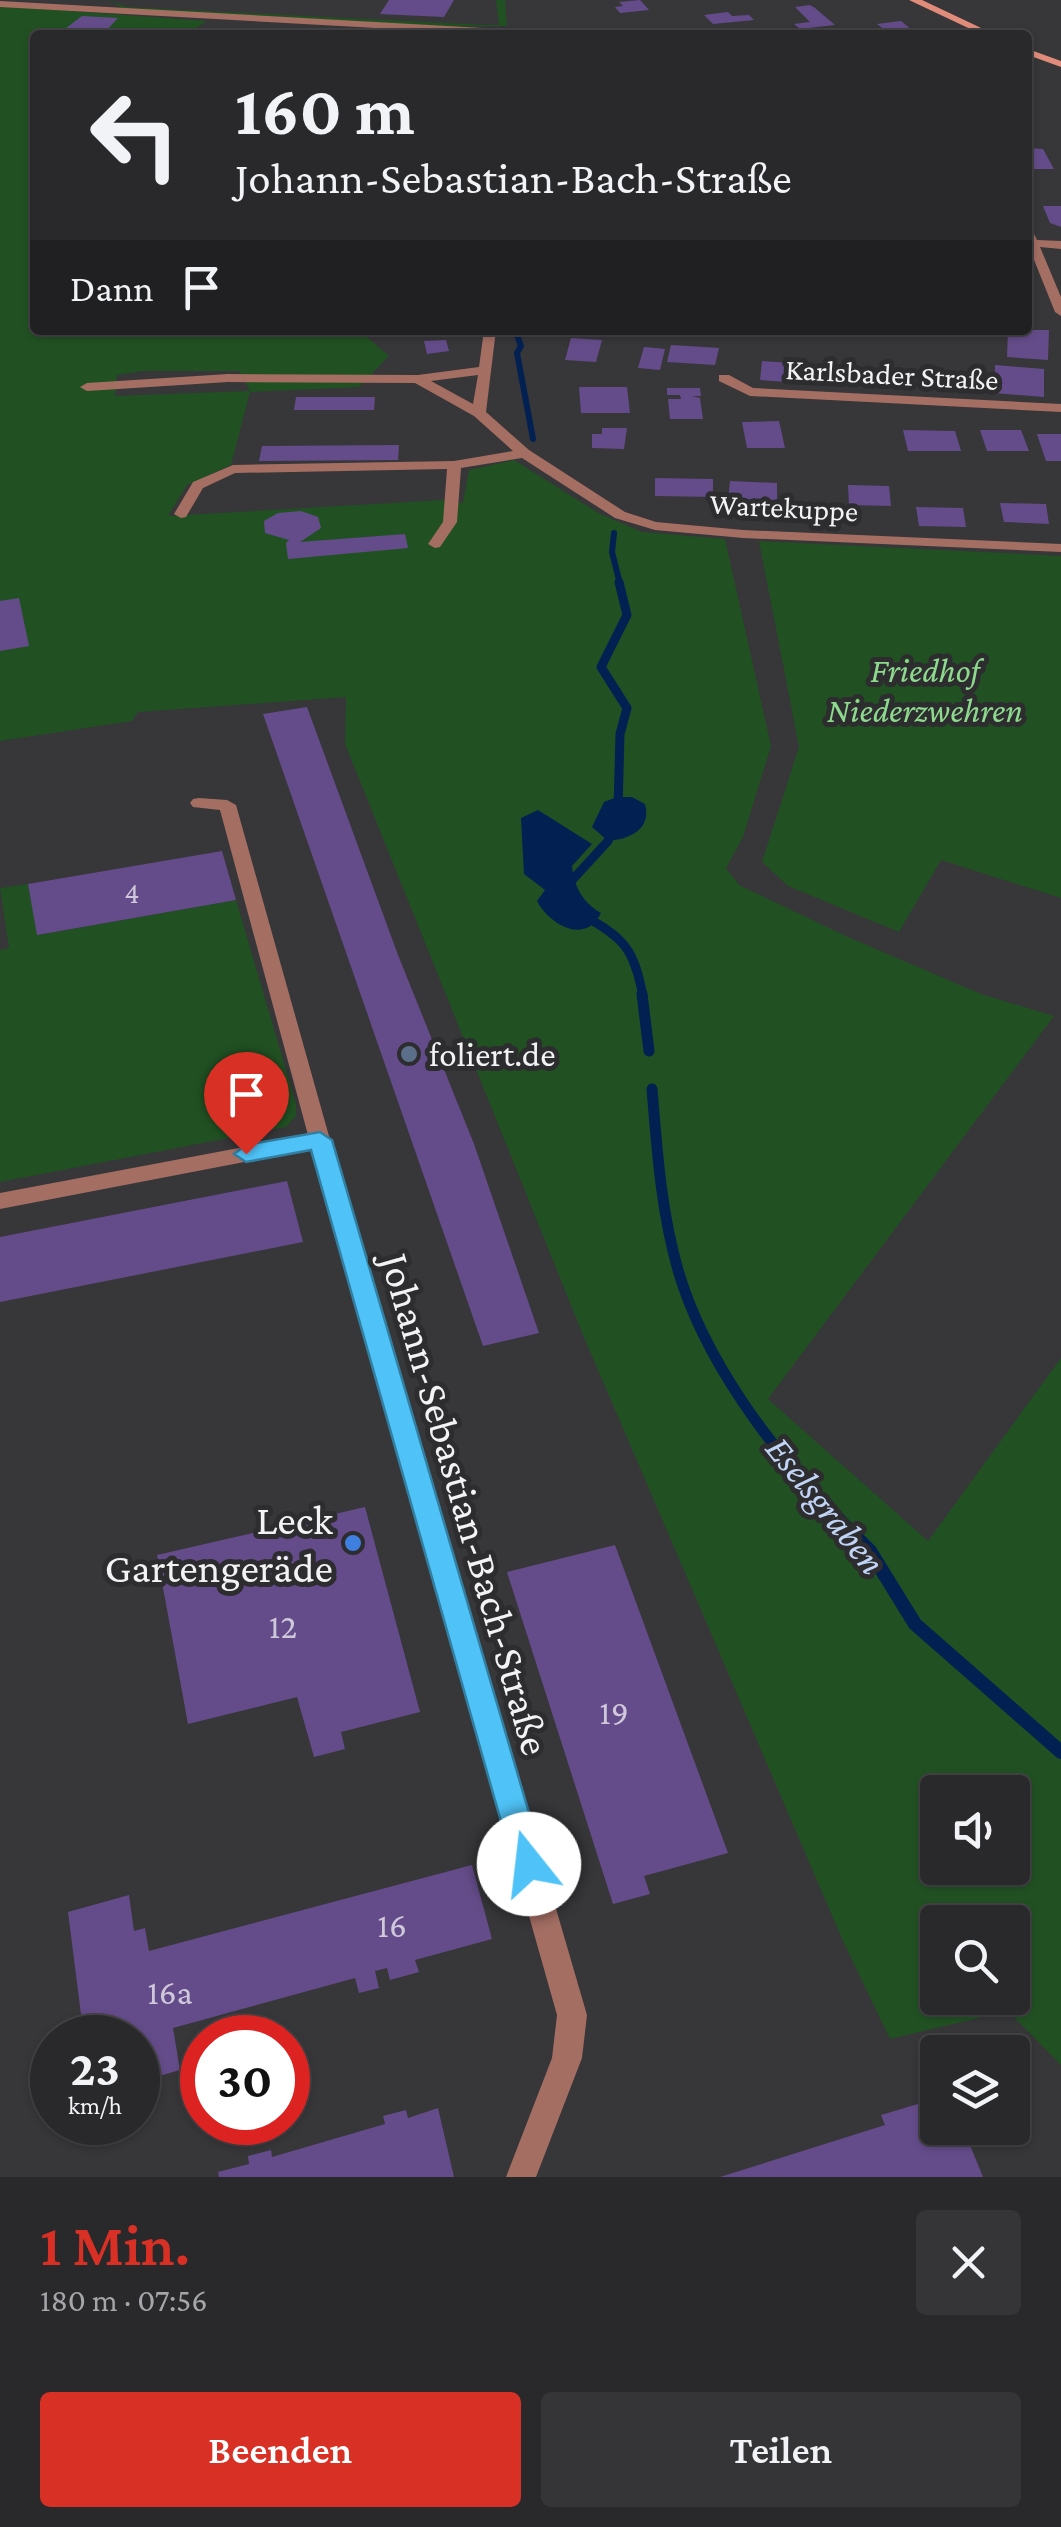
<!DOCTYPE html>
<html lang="de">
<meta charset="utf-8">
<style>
:root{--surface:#29282b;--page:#353437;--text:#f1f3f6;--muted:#a5a6a9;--line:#454447;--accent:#d93025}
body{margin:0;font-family:"Crimson Pro",serif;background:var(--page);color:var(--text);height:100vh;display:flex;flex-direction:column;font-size:38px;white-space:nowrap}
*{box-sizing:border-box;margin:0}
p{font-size:32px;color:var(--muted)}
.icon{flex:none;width:55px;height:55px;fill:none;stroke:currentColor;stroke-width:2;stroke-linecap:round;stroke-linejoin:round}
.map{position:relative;height:2177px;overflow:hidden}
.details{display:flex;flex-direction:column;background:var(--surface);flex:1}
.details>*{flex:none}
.guide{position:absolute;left:30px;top:30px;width:1002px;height:305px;border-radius:10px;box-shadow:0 2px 8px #0004,0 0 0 2px var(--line);background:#29282b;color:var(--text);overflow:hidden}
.buttons{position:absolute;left:920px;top:1775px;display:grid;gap:20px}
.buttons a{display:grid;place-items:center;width:110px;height:110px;border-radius:10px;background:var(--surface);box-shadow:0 2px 8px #0004,0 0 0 2px var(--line);font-size:50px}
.speed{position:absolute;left:30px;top:2015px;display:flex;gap:20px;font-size:50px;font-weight:700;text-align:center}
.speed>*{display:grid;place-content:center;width:130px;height:130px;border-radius:50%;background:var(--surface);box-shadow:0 2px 8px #0004,0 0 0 2px var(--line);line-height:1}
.speed small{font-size:25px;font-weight:400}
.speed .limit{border:15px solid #d22;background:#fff;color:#111}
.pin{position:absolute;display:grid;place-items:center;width:85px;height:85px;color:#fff;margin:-102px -42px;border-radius:50% 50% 50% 0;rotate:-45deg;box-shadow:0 0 10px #0007}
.pin .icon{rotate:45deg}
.me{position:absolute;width:110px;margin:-55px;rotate:344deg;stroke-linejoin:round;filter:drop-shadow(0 0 8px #0008)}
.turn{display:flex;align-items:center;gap:35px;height:210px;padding:0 40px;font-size:45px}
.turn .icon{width:130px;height:130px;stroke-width:2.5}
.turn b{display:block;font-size:70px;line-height:85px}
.then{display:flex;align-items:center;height:95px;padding:0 40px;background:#0003;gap:20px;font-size:38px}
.round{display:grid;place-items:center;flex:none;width:105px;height:105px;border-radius:10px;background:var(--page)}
.overview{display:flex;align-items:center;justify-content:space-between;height:170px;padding:0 40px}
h1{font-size:60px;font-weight:600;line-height:75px;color:var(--accent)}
.action{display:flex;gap:20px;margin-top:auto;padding:20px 40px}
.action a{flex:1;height:115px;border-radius:10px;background:var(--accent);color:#fff;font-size:40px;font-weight:600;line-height:115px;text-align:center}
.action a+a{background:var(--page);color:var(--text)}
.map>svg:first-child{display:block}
.green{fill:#215123;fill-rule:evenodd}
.water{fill:#022052}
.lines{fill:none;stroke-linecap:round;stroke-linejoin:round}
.stream-far3{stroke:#022052;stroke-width:6}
.stream-far2{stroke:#022052;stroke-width:9}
.stream-far1{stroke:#022052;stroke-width:11}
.stream{stroke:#022052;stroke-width:14}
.building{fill:#644c8a}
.street{fill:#a46e63;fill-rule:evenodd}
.secondary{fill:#e18c7b;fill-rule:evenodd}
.route{fill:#4fc3f7;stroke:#337fa1;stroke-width:2.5}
.service-dot{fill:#5c6f8a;stroke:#2d2c2f;stroke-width:4}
.shop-dot{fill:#3f7fe0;stroke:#2d2c2f;stroke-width:4}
.labels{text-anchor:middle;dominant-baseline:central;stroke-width:10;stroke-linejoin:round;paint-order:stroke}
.far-street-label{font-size:30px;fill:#f3f2f4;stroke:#2d2c2f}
.number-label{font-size:30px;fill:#cfc8da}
.park-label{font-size:35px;font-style:italic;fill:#8dd98d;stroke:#2d2c2f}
.poi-label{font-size:35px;fill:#f3f2f4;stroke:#2d2c2f;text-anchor:start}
.near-number-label{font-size:35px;fill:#cfc8da}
.water-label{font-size:38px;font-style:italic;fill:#c0d4f6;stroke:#2d2c2f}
.near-street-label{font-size:42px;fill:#f3f2f4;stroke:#2d2c2f}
.near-poi-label{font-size:42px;fill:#f3f2f4;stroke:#2d2c2f;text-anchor:end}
</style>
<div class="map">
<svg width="1061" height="2177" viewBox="0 0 1061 2177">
<rect width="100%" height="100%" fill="#373639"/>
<g class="green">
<path d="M 109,0 L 127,7 L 485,25 L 499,25 L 496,0 L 505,0 L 507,26 L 440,27 L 122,8 Z"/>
<path d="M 0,6 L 207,21 L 185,35 L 35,35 L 35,330 L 368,330 L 368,338 L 389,356 L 359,387 L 250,392 L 231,465 L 187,485 L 168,516 L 443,500 L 463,503 L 469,470 L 514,460 L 600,514 L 642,532 L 725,539 L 771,746 L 743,837 L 726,868 L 739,885 L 848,937 L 981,994 L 1054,1016 L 768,1399 L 928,1541 L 1061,1358 L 1061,2065 L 1008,2011 L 890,2039 L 842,1939 L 583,1335 L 345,744 L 346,697 L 138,712 L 132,721 L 0,741 ZM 143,371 L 239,371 L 250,391 L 115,396 L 117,375 ZM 938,1792 L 1012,1792 L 1012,1868 L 938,1868 ZM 938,1922 L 1012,1922 L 1012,1998 L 938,1998 Z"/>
<path d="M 759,541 L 1061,556 L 1061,898 L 941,860 L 899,932 L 788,886 L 762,862 L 799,747 Z"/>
<path d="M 28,884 L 38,935 L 236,900 L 296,1104 L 296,1116 L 286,1127 L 0,1182 L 0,950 L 9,948 L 0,888 Z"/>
</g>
<g class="water">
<path d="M 617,797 L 632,797 L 645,804 C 652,829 630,839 608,841 L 592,827 L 604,802 Z"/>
<path d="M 538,810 L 592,844 L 572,866 C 574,886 582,902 601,913 C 585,946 549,924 537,901 L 545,890 L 524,874 L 521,818 Z"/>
</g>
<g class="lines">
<g class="stream-far3">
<path d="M 515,330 L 521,346 L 517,353 L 533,439"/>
<path d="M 614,533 L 612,552 L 620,584"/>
</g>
<g class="stream-far2">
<path d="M 618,808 L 620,734 L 627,708 L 601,667 L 627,615 L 619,582"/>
<path d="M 564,889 L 608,841 L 612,829"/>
<path d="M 584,916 C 625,938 634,950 643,996"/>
</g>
<g class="stream-far1">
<path d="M 642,994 L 649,1051"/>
<path d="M 652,1089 C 657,1150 661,1211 678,1270 C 704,1360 773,1452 838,1518"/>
</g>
<path class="stream" d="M 835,1516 L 870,1551 L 915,1624 L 1061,1752"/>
</g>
<g class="building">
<path d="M 389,0 L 454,0 L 444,17 L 380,14 Z"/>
<path d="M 640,0 L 649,10 L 620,13 L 615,7 L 623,6 L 619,2 Z"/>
<path d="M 810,5 L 815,8 L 835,25 L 800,29 L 794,24 L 810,22 L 795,7 Z"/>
<path d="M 728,12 L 732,16 L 749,15 L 754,20 L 713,24 L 704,15 Z"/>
<path d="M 82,16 L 118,18 L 102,35 L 57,35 Z"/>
<path d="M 901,21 L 913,31 L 890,34 L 877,24 Z"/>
<path d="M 1028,148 L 1043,149 L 1054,169 L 1029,169 Z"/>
<path d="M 1043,206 L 1061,206 L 1061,227 L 1050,223 Z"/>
<path d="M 1008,330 L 1049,330 L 1048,360 L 1007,357 Z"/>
<path d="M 571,338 L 602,340 L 596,362 L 565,360 Z"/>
<path d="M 446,340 L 449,351 L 427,354 L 424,341 Z"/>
<path d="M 671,345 L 719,348 L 715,365 L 667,362 Z"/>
<path d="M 644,347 L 665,349 L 660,370 L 638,368 Z"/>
<path d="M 762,361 L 819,365 L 817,384 L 760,380 Z"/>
<path d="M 995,365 L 1044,369 L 1044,397 L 994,393 Z"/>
<path d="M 579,387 L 627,387 L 630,413 L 581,413 Z"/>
<path d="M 667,388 L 700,388 L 701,396 L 692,396 L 700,398 L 703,419 L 670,419 L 668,399 L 681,399 L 680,395 L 667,395 Z"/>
<path d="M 296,397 L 375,397 L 374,410 L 294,410 Z"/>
<path d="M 779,421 L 785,448 L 747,448 L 742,422 Z"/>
<path d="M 602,428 L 627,428 L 624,449 L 592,448 L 592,434 L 602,434 Z"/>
<path d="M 903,430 L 955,431 L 961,451 L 908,451 Z"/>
<path d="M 980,430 L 1021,430 L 1029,451 L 987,451 Z"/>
<path d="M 1037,434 L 1061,434 L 1061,461 L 1046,461 Z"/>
<path d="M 399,445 L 398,460 L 259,461 L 262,446 Z"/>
<path d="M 655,478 L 713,479 L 713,497 L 655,496 Z"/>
<path d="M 730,481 L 777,483 L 777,503 L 728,501 Z"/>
<path d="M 848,485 L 889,486 L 891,506 L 849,505 Z"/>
<path d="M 1000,503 L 1046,504 L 1049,524 L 1004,522 Z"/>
<path d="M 916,507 L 963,508 L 966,527 L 919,526 Z"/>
<path d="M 301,511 L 318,517 L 321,528 L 300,542 L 405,534 L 408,548 L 288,559 L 286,543 L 289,540 L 265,533 L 264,521 L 278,513 Z"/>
<path d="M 19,598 L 29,646 L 0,651 L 0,601 Z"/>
<path d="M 307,707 L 398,955 L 474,1144 L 539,1333 L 483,1346 L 263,714 Z"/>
<path d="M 222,851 L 236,900 L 37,935 L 28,884 Z"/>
<path d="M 287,1181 L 303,1242 L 0,1302 L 0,1237 Z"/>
<path d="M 365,1507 L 420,1712 L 341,1732 L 345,1749 L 314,1757 L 297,1697 L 188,1724 L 157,1555 Z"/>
<path d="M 615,1545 L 728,1853 L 644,1876 L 650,1894 L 613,1904 L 507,1572 Z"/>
<path d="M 472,1865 L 492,1939 L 415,1960 L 419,1972 L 390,1980 L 387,1968 L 375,1971 L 379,1988 L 359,1993 L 355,1978 L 173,2028 L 180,2070 L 138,2082 L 138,2038 L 84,2038 L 68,1912 L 129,1895 L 134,1931 L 145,1928 L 149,1951 Z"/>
<path d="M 938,2098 L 938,2128 L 963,2128 L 983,2177 L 720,2177 L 885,2125 L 881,2115 Z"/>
<path d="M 438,2108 L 454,2177 L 219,2177 L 218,2172 L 249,2164 L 248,2156 L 271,2150 L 272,2157 L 385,2124 L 383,2116 L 406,2110 L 408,2118 Z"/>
</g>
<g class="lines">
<g class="street">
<path d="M 0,1 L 553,32 L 558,35 L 501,35 L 0,7 Z"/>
<path d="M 1028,228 L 1032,230 L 1037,240 L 1061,241 L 1061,249 L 1040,247 L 1061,297 L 1061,316 L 1055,312 L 1028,245 Z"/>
<path d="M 484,330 L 496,330 L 486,412 L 529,450 L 625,512 L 656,522 L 743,530 L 1061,544 L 1061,552 L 743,538 L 655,530 L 615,518 L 522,458 L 461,468 L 457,522 L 440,547 L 435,548 L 428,544 L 443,522 L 447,469 L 235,473 L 203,488 L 186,517 L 181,518 L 174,514 L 193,482 L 233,465 L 454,461 L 513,451 L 474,416 L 415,383 L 228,382 L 87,391 L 80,387 L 87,383 L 228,374 L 418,375 L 479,367 ZM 478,375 L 473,404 L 431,381 Z"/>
<path d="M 719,375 L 729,375 L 753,388 L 1061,404 L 1061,412 L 750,396 L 719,381 Z"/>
<path d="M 199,798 L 227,800 L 236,805 L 395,1371 L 445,1528 L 587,2015 L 582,2058 L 536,2177 L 506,2177 L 552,2058 L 557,2015 L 312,1149 L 0,1209 L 0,1193 L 308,1135 L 220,810 L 193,807 L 190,803 L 193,799 Z"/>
</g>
<g class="secondary">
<path d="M 909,0 L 922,0 L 996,35 L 983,35 Z"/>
<path d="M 1028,49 L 1061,61 L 1061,67 L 1028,55 Z"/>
</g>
</g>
<path class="route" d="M 320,1132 L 332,1140 L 544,1864 L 540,1874 L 529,1879 L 518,1874 L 513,1864 L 311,1150 L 246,1162 L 234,1154 L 246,1145 Z"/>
<circle class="service-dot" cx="409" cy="1054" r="10"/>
<circle class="shop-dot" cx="353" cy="1543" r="10"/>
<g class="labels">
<g class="far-street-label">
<text transform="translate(892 374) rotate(3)">Karlsbader Straße</text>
<text transform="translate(784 507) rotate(3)">Wartekuppe</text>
</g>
<g class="number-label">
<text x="132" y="892">4</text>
</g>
<g class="park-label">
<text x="925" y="670">Friedhof<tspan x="925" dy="40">Niederzwehren</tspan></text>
</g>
<g class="poi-label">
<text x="429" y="1054">foliert.de</text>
</g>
<g class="near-number-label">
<text x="283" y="1626">12</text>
<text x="614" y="1712">19</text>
<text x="392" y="1925">16</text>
<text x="170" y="1992">16a</text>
</g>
<g class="water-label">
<text transform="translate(826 1505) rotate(51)">Eselsgraben</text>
</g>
<g class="near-street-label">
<text transform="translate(466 1504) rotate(74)">Johann-Sebastian-Bach-Straße</text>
</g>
<g class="near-poi-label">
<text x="333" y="1519">Leck<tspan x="333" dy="48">Gartengeräde</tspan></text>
</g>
</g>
</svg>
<div class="buttons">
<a><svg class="icon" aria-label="sound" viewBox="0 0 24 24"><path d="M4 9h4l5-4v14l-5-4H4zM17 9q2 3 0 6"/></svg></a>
<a><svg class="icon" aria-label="search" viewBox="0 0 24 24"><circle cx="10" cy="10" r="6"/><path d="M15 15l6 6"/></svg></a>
<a><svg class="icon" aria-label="layers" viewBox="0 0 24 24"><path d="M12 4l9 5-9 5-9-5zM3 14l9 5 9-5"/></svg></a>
</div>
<div class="speed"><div>23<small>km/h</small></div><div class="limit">30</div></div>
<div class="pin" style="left:246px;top:1154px;background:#d93025"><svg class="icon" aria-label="arrive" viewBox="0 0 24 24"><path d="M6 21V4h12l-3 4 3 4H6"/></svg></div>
<svg class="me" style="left:529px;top:1864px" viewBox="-20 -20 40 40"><circle r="19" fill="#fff"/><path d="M0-13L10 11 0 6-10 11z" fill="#4fc3f7"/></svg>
<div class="guide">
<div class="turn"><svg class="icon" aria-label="left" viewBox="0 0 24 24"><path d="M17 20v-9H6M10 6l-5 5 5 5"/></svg><div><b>160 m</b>Johann-Sebastian-Bach-Straße</div></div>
<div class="then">Dann<svg class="icon" aria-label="arrive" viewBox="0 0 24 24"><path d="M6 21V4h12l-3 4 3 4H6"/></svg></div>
</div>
</div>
<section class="details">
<div class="overview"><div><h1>1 Min.</h1><p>180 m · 07:56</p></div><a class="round"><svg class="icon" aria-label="close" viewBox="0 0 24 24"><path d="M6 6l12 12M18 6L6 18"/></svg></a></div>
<div class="action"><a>Beenden</a><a>Teilen</a></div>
</section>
